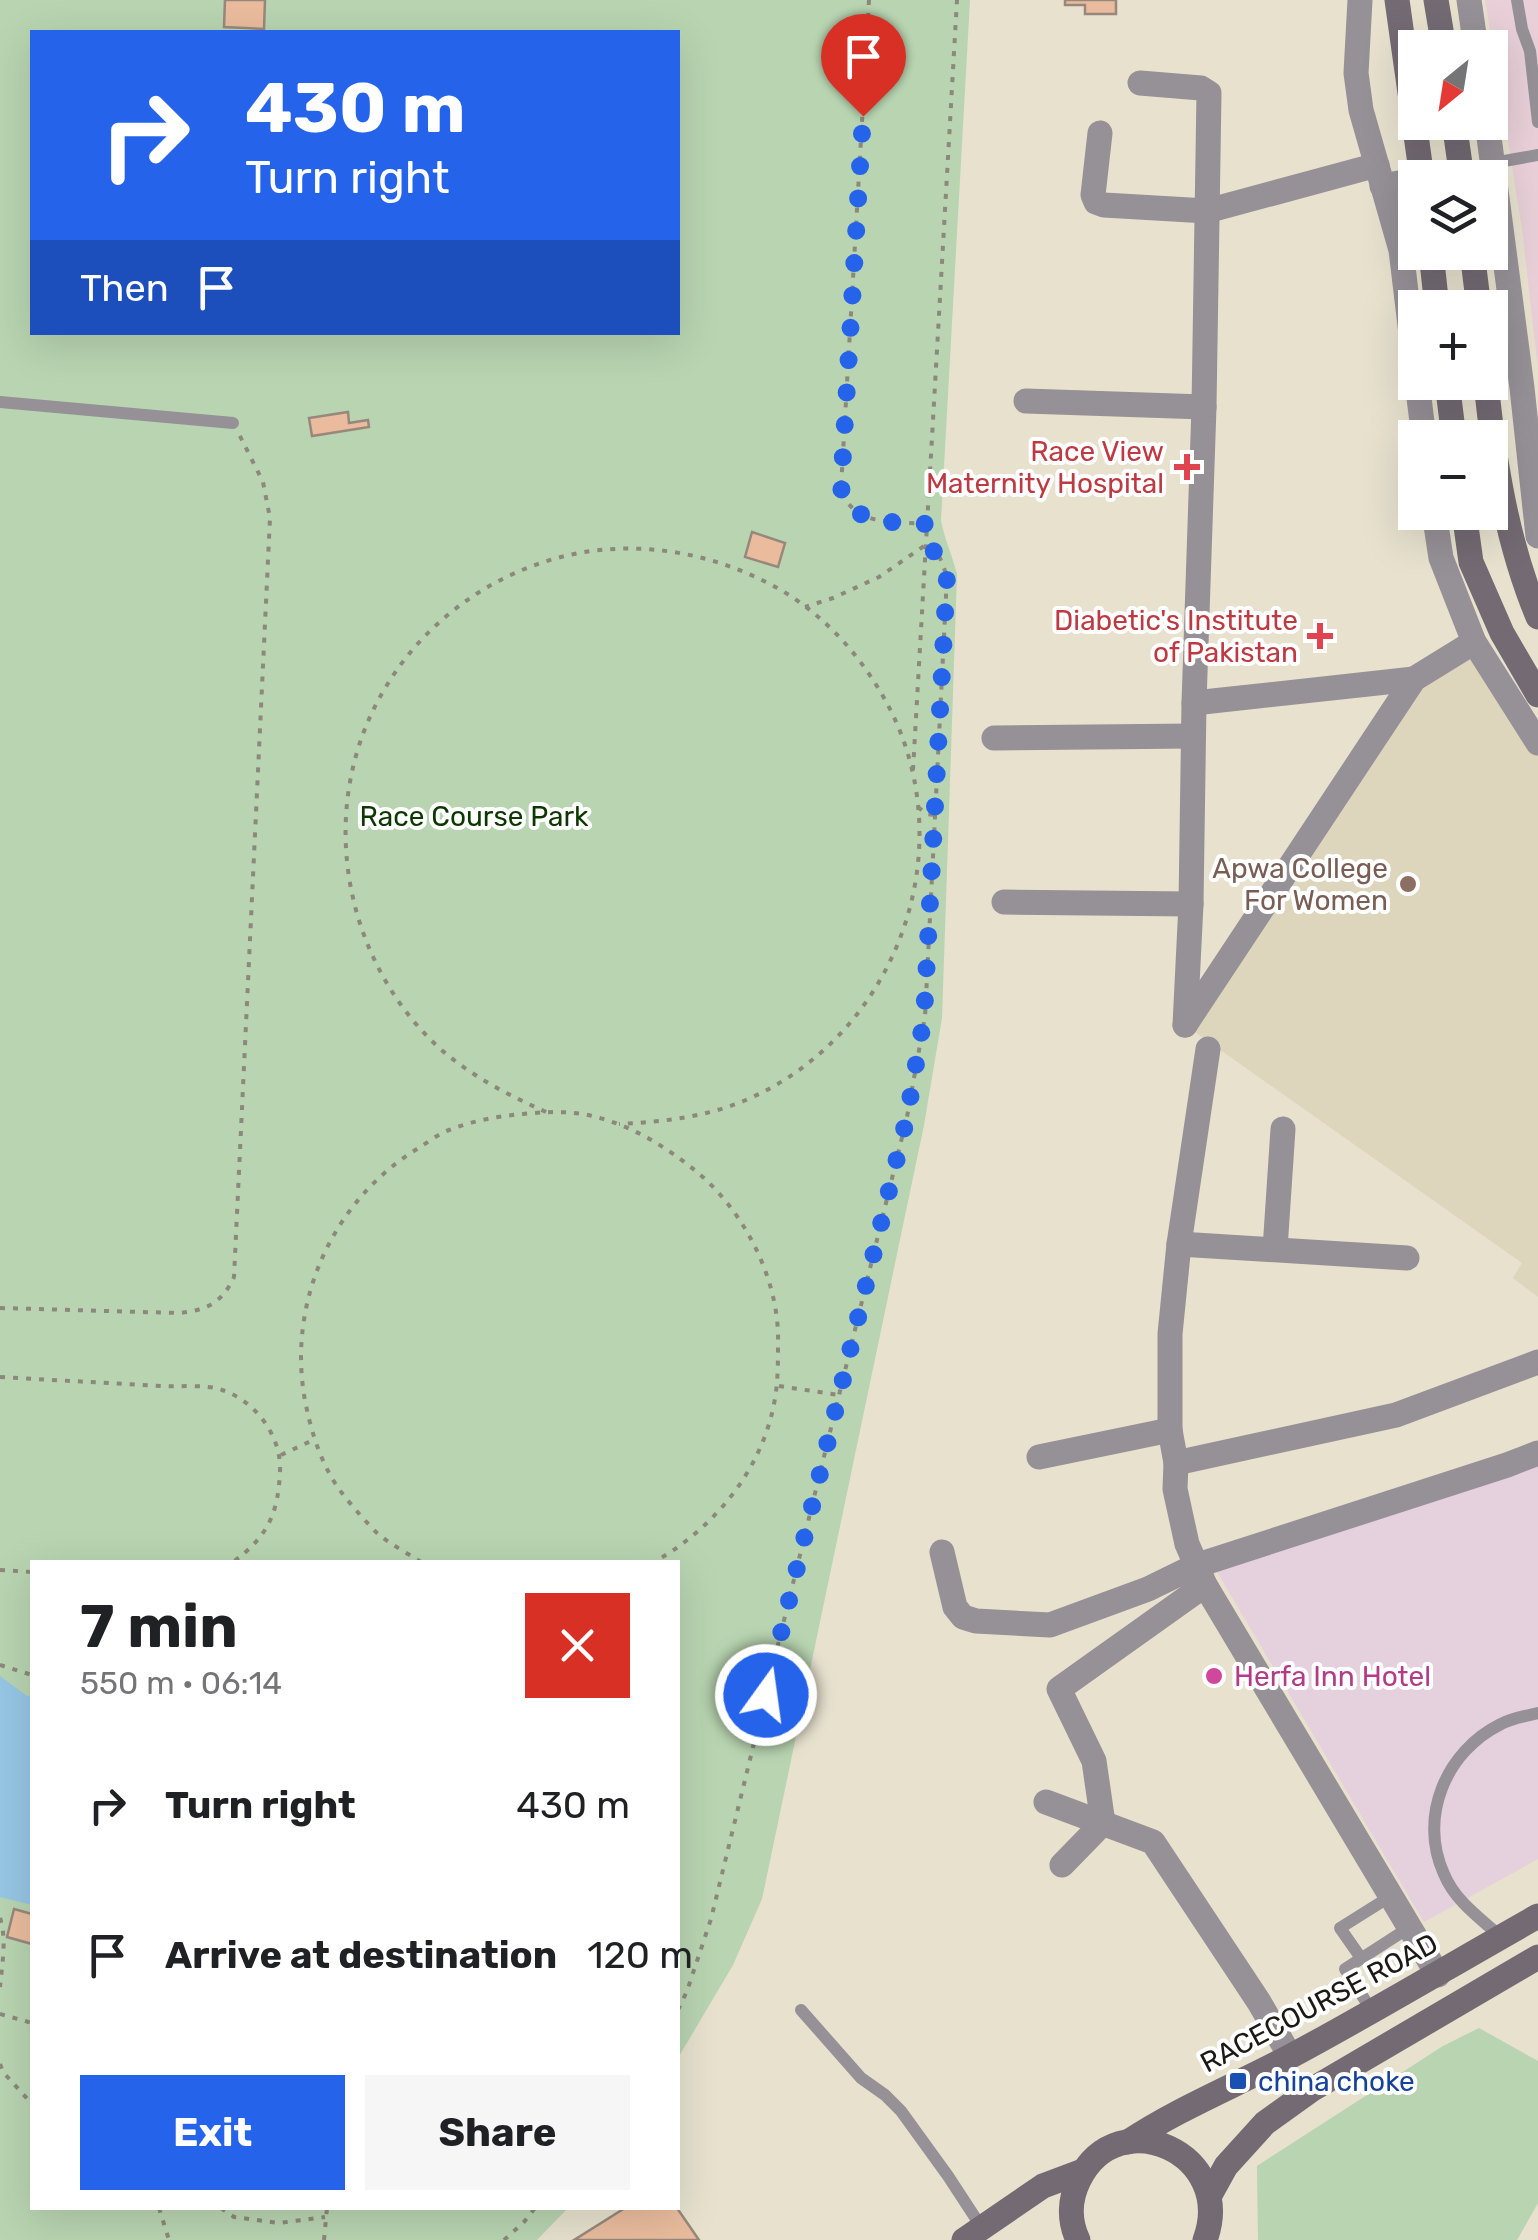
<!DOCTYPE html>
<meta charset="utf-8">
<style>
:root{--surface:#fff;--page:#f6f6f6;--text:#202124;--muted:#757577;--accent:#2563eb}
body{margin:0;font-family:Rubik,sans-serif;background:var(--page);color:var(--text);height:100vh;display:flex;flex-direction:column;font-size:38px;white-space:nowrap}
*{box-sizing:border-box;margin:0}
p{font-size:32px;color:var(--muted)}
.icon{flex:none;width:55px;height:55px;fill:none;stroke:currentColor;stroke-width:2;stroke-linecap:round;stroke-linejoin:round}
.map{position:relative;flex:1;overflow:hidden}
.panel{position:absolute;left:30px;top:1560px;width:650px;height:650px;display:flex;flex-direction:column;background:var(--surface);border-radius:0px;box-shadow:0 10px 40px #0002}
.panel>*{flex:none}
.banner{position:absolute;left:30px;top:30px;width:650px;height:305px;border-radius:0px;box-shadow:0 10px 40px #0002;background:#2563eb;color:#fff;overflow:hidden}
.needle{width:65px;rotate:210deg}
.controls{position:absolute;left:1398px;top:30px;display:grid;gap:20px}
.controls a{display:grid;place-items:center;width:110px;height:110px;border-radius:0px;background:var(--surface);box-shadow:0 10px 40px #0002;font-size:50px}
.pin{position:absolute;display:grid;place-items:center;width:85px;height:85px;color:#fff;margin:-102px -42px;border-radius:50% 50% 50% 0;rotate:-45deg;box-shadow:0 0 10px #0007}
.pin .icon{rotate:45deg}
.me{position:absolute;width:110px;margin:-55px;rotate:14deg;stroke-linejoin:round;filter:drop-shadow(0 0 8px #0008)}
.turn{display:flex;align-items:center;gap:35px;height:210px;padding:0 50px;font-size:45px}
.turn .icon{width:130px;height:130px;stroke-width:2.5}
.turn b{display:block;font-size:70px;line-height:85px}
.then{display:flex;align-items:center;height:95px;padding:0 50px;background:#0003;gap:20px;font-size:38px}
.round{display:grid;place-items:center;flex:none;width:105px;height:105px;border-radius:0px;background:var(--page)}
.overview{display:flex;align-items:center;justify-content:space-between;height:170px;padding:0 50px}
h1{font-size:60px;font-weight:700;line-height:75px}
.action{display:flex;gap:20px;margin-top:auto;padding:20px 50px}
.action a{flex:1;height:115px;border-radius:0px;background:var(--accent);color:#fff;font-size:40px;font-weight:700;line-height:115px;text-align:center}
.action a+a{background:var(--page);color:var(--text)}
ul{padding:0;list-style:none}
li{display:flex;align-items:center;gap:30px;height:150px;padding:0 50px}
li div{flex:1}
li b{display:block;font-size:38px}
li em{font-style:normal}
.map>svg:first-child{display:block}
.commercial{fill:#e5d0dd}
.built{fill:#ddd5bc}
.medical{fill:#e8cfd8}
.green{fill:#b8d4b0;fill-rule:evenodd}
.water{fill:#96c6e5}
.building{fill:#eabc9d;stroke:#98887c;stroke-width:2.5}
.lines{fill:none;stroke-linecap:round;stroke-linejoin:round}
.path{stroke:#8c887b;stroke-width:4;stroke-dasharray:5 8;stroke-linecap:butt}
.lane{stroke:#969097;stroke-width:12}
.street{stroke:#969097;stroke-width:25}
.secondary{stroke:#736a73;stroke-width:25}
.route{stroke:#2563eb;stroke-width:18;stroke-dasharray:0 32.4}
.health-dot{fill:#e0444e;stroke:#fff;stroke-width:4}
.education-dot{fill:#8d6e63;stroke:#fff;stroke-width:4}
.hotel-dot{fill:#d1479c;stroke:#fff;stroke-width:4}
.transit-dot{fill:#1a4fb4;stroke:#fff;stroke-width:4}
.labels{text-anchor:middle;dominant-baseline:central;stroke-width:8;stroke-linejoin:round;paint-order:stroke}
.health-label{font-size:28px;fill:#be3a42;stroke:#fff;text-anchor:end}
.park-label{font-size:28px;fill:#0c3800;stroke:#fff}
.education-label{font-size:28px;fill:#785e54;stroke:#fff;text-anchor:end}
.hotel-label{font-size:28px;fill:#b23c85;stroke:#fff;text-anchor:start}
.street-label{font-size:28px;fill:#1b1913;stroke:#fff}
.transit-label{font-size:28px;fill:#164399;stroke:#fff;text-anchor:start}
</style>
<div class="map">
<svg width="1538" height="2240" viewBox="0 0 1538 2240">
<rect width="100%" height="100%" fill="#e7e1ce"/>
<path class="commercial" d="M 1538,1465 L 1538,1859 L 1424,1922 L 1217,1572 Z"/>
<path class="built" d="M 1474,642 L 1538,743 L 1538,1297 L 1513,1278 L 1522,1263 L 1185,1025 L 1414,679 Z"/>
<path class="medical" d="M 1485,0 L 1538,0 L 1538,369 L 1522,229 Z"/>
<g class="green">
<path d="M 0,0 L 970,0 L 941,520 C 944,538 952,555 957,574 L 942,1018 L 924,1125 L 762,1899 L 733,1965 L 678,2058 L 678,1562 L 32,1562 L 32,2208 L 568,2208 L 537,2240 L 0,2240 ZM 32,32 L 678,32 L 678,332 L 32,332 Z"/>
<path d="M 1479,2028 L 1538,2061 L 1538,2203 L 1517,2240 L 1258,2240 L 1257,2166 L 1443,2046 Z"/>
</g>
<path class="water" d="M 0,1676 L 27,1696 L 32,1695 L 32,1905 L 0,1897 Z"/>
<g class="building">
<path d="M 225,0 L 265,0 L 264,29 L 224,27 Z"/>
<path d="M 1065,0 L 1116,0 L 1116,14 L 1085,14 L 1085,5 L 1065,5 Z"/>
<path d="M 348,412 L 349,423 L 368,420 L 369,427 L 312,436 L 309,418 Z"/>
<path d="M 752,532 L 785,543 L 778,567 L 745,557 Z"/>
<path d="M 14,1909 L 32,1914 L 32,1944 L 7,1937 Z"/>
<path d="M 625,2208 L 677,2208 L 699,2240 L 574,2240 Z"/>
</g>
<g class="lines">
<g class="path">
<path d="M 869,0 L 841,488 C 852,527 893,521 927,524"/>
<path d="M 913,770 L 957,0"/>
<path d="M 918,807 L 926,814 L 936,815"/>
<path d="M 546,1112 C 506,1094 467,1074 435,1044 C 339,952 316,799 387,685 C 431,613 507,563 591,551 C 653,543 713,555 768,583 C 823,611 865,659 892,713 C 962,858 893,1037 746,1100 C 706,1117 662,1122 619,1124"/>
<path d="M 0,1308 L 179,1313 C 207,1310 222,1303 234,1277 L 270,518 L 263,482 L 239,434"/>
<path d="M 0,1377 C 54,1380 107,1383 161,1386 C 178,1387 207,1384 222,1390 C 256,1401 282,1437 280,1472 C 278,1515 267,1537 233,1562"/>
<path d="M 779,1386 L 839,1395"/>
<path d="M 281,1455 L 313,1440"/>
<path d="M 421,1562 C 407,1553 390,1544 377,1533 C 365,1521 352,1506 342,1493 C 324,1470 313,1438 307,1410 C 284,1310 329,1203 417,1149 C 427,1143 438,1134 449,1130 C 472,1121 498,1116 523,1114 C 543,1112 563,1111 583,1114 C 626,1122 664,1145 697,1172 C 745,1212 780,1281 778,1344 C 778,1357 778,1370 777,1382 C 771,1459 719,1526 654,1562"/>
<path d="M 0,1570 L 32,1572"/>
<path d="M 0,1665 L 32,1675"/>
<path d="M 0,1918 C 7,1939 2,1965 0,1987"/>
<path d="M 678,2010 L 687,1991 L 711,1919 L 907,1117 L 925,1017 L 947,576 L 940,558 L 927,544 L 879,577 L 833,598 L 805,607"/>
<path d="M 0,2014 L 32,2023"/>
<path d="M 0,2064 L 3,2072 L 32,2104"/>
<path d="M 159,2208 L 169,2240"/>
<path d="M 221,2208 L 234,2217 L 279,2223 L 325,2217"/>
<path d="M 324,2240 L 327,2208"/>
<path d="M 504,2240 L 524,2222 L 535,2208"/>
</g>
<g class="lane">
<path d="M 1517,0 L 1522,29 L 1530,51 L 1538,122"/>
<path d="M 1493,163 L 1538,155"/>
<path d="M 0,402 L 233,423"/>
<path d="M 1501,1937 C 1480,1918 1455,1901 1444,1874 C 1418,1817 1446,1751 1501,1724 C 1512,1718 1526,1716 1538,1713"/>
<path d="M 1361,1958 L 1340,1928 L 1391,1896"/>
<path d="M 801,2010 L 861,2078 L 885,2095 L 901,2111 L 948,2176 L 982,2228"/>
<path d="M 1372,2011 L 1345,1969 L 1410,1927"/>
</g>
<g class="street">
<path d="M 1360,0 L 1356,73 L 1361,110 L 1401,250 L 1415,367"/>
<path d="M 1469,0 L 1476,48"/>
<path d="M 1140,83 L 1201,88 L 1209,93 L 1204,407 L 1194,703 L 1191,904 L 1185,1025"/>
<path d="M 1487,122 L 1522,388 L 1538,536"/>
<path d="M 1100,133 L 1093,195 L 1096,202 L 1104,205 L 1207,211 L 1377,165"/>
<path d="M 1382,186 L 1415,180"/>
<path d="M 1417,382 L 1424,438"/>
<path d="M 1026,401 L 1204,407"/>
<path d="M 1434,512 L 1441,558 L 1474,642 L 1538,743"/>
<path d="M 1194,703 L 1414,679"/>
<path d="M 994,738 L 1193,736"/>
<path d="M 1004,902 L 1191,904"/>
<path d="M 1185,1025 L 1414,679 L 1474,642"/>
<path d="M 1208,1049 L 1179,1244 L 1170,1334 L 1170,1430 L 1176,1463 L 1175,1489 L 1187,1544 L 1205,1585 L 1438,1975"/>
<path d="M 1179,1244 L 1407,1258"/>
<path d="M 1275,1249 L 1283,1129"/>
<path d="M 1039,1457 L 1170,1430"/>
<path d="M 1176,1463 L 1396,1415 L 1538,1362"/>
<path d="M 942,1552 L 955,1607 L 963,1617 L 976,1621 L 1050,1625 L 1148,1589 L 1195,1566 L 1507,1465 L 1538,1453"/>
<path d="M 1046,1802 L 1153,1842 L 1259,2002 L 1290,2056"/>
<path d="M 1062,1865 L 1103,1823 L 1094,1761 L 1059,1689 L 1205,1585"/>
</g>
<g class="secondary">
<path d="M 1397,0 L 1422,178"/>
<path d="M 1436,0 L 1444,48"/>
<path d="M 1454,122 L 1462,178"/>
<path d="M 1431,252 L 1437,308"/>
<path d="M 1472,252 L 1479,308"/>
<path d="M 1447,382 L 1454,438"/>
<path d="M 1486,382 C 1494,462 1507,543 1538,617"/>
<path d="M 1464,512 L 1471,562 L 1502,633 L 1538,695"/>
<path d="M 1128,2142 C 1179,2108 1237,2085 1291,2056 C 1375,2011 1456,1962 1538,1916"/>
<path d="M 1210,2195 L 1226,2166 L 1265,2123 L 1311,2090 L 1538,1957"/>
<path d="M 964,2240 L 1043,2186 L 1083,2171"/>
<path d="M 1078,2240 C 1069,2221 1069,2200 1079,2180 C 1118,2100 1237,2154 1205,2240"/>
</g>
</g>
<g class="lines">
<path class="route" d="M 766,1695 L 907,1117 L 924,1017 L 947,576 L 940,558 L 927,544 L 927,524 C 893,521 852,527 841,488 L 863,116"/>
</g>
<g class="health-dot">
<path d="M1182 452h10v10h10v10h-10v10h-10v-10h-10v-10h10z"/>
<path d="M1315 621h10v10h10v10h-10v10h-10v-10h-10v-10h10z"/>
</g>
<circle class="education-dot" cx="1408" cy="884" r="10"/>
<circle class="hotel-dot" cx="1214" cy="1676" r="10"/>
<rect class="transit-dot" x="1228" y="2071" width="20" height="20" rx="5"/>
<g class="labels">
<g class="health-label">
<text x="1164" y="451">Race View<tspan x="1164" dy="32">Maternity Hospital</tspan></text>
<text x="1298" y="620">Diabetic's Institute<tspan x="1298" dy="32">of Pakistan</tspan></text>
</g>
<g class="park-label">
<text x="474" y="816">Race Course Park</text>
</g>
<g class="education-label">
<text x="1388" y="868">Apwa College<tspan x="1388" dy="32">For Women</tspan></text>
</g>
<g class="hotel-label">
<text x="1234" y="1676">Herfa Inn Hotel</text>
</g>
<g class="street-label">
<text transform="translate(1319 2003) rotate(-28)">RACECOURSE ROAD</text>
</g>
<g class="transit-label">
<text x="1258" y="2081">china choke</text>
</g>
</g>
</svg>
<div class="controls">
<a><svg class="needle" viewBox="-14 -14 28 28"><path d="M0-13l5 13h-10z" fill="#e53935"/><path d="M0 13l5-13h-10z" fill="#757577"/></svg></a>
<a><svg class="icon" aria-label="layers" viewBox="0 0 24 24"><path d="M12 4l9 5-9 5-9-5zM3 14l9 5 9-5"/></svg></a>
<a>+</a>
<a>−</a>
</div>
<div class="pin" style="left:863px;top:116px;background:#d93025"><svg class="icon" aria-label="arrive" viewBox="0 0 24 24"><path d="M6 21V4h12l-3 4 3 4H6"/></svg></div>
<svg class="me" style="left:766px;top:1695px" viewBox="-20 -20 40 40"><circle r="17" fill="#2563eb" stroke="#fff" stroke-width="3"/><path d="M0-11L8 9 0 5-8 9z" fill="#fff"/></svg>
<div class="banner">
<div class="turn"><svg class="icon" aria-label="right" viewBox="0 0 24 24"><path d="M7 20v-9h11M14 6l5 5-5 5"/></svg><div><b>430 m</b>Turn right</div></div>
<div class="then">Then<svg class="icon" aria-label="arrive" viewBox="0 0 24 24"><path d="M6 21V4h12l-3 4 3 4H6"/></svg></div>
</div>
<section class="panel">
<div class="overview"><div><h1>7 min</h1><p>550 m · 06:14</p></div><a class="round" style="background:#d93025;color:#fff"><svg class="icon" aria-label="close" viewBox="0 0 24 24"><path d="M6 6l12 12M18 6L6 18"/></svg></a></div>
<ul>
<li><svg class="icon" aria-label="right" viewBox="0 0 24 24"><path d="M7 20v-9h11M14 6l5 5-5 5"/></svg><div><b>Turn right</b></div><em>430 m</em></li>
<li><svg class="icon" aria-label="arrive" viewBox="0 0 24 24"><path d="M6 21V4h12l-3 4 3 4H6"/></svg><div><b>Arrive at destination</b></div><em>120 m</em></li>
</ul>
<div class="action"><a>Exit</a><a>Share</a></div>
</section>
</div>
